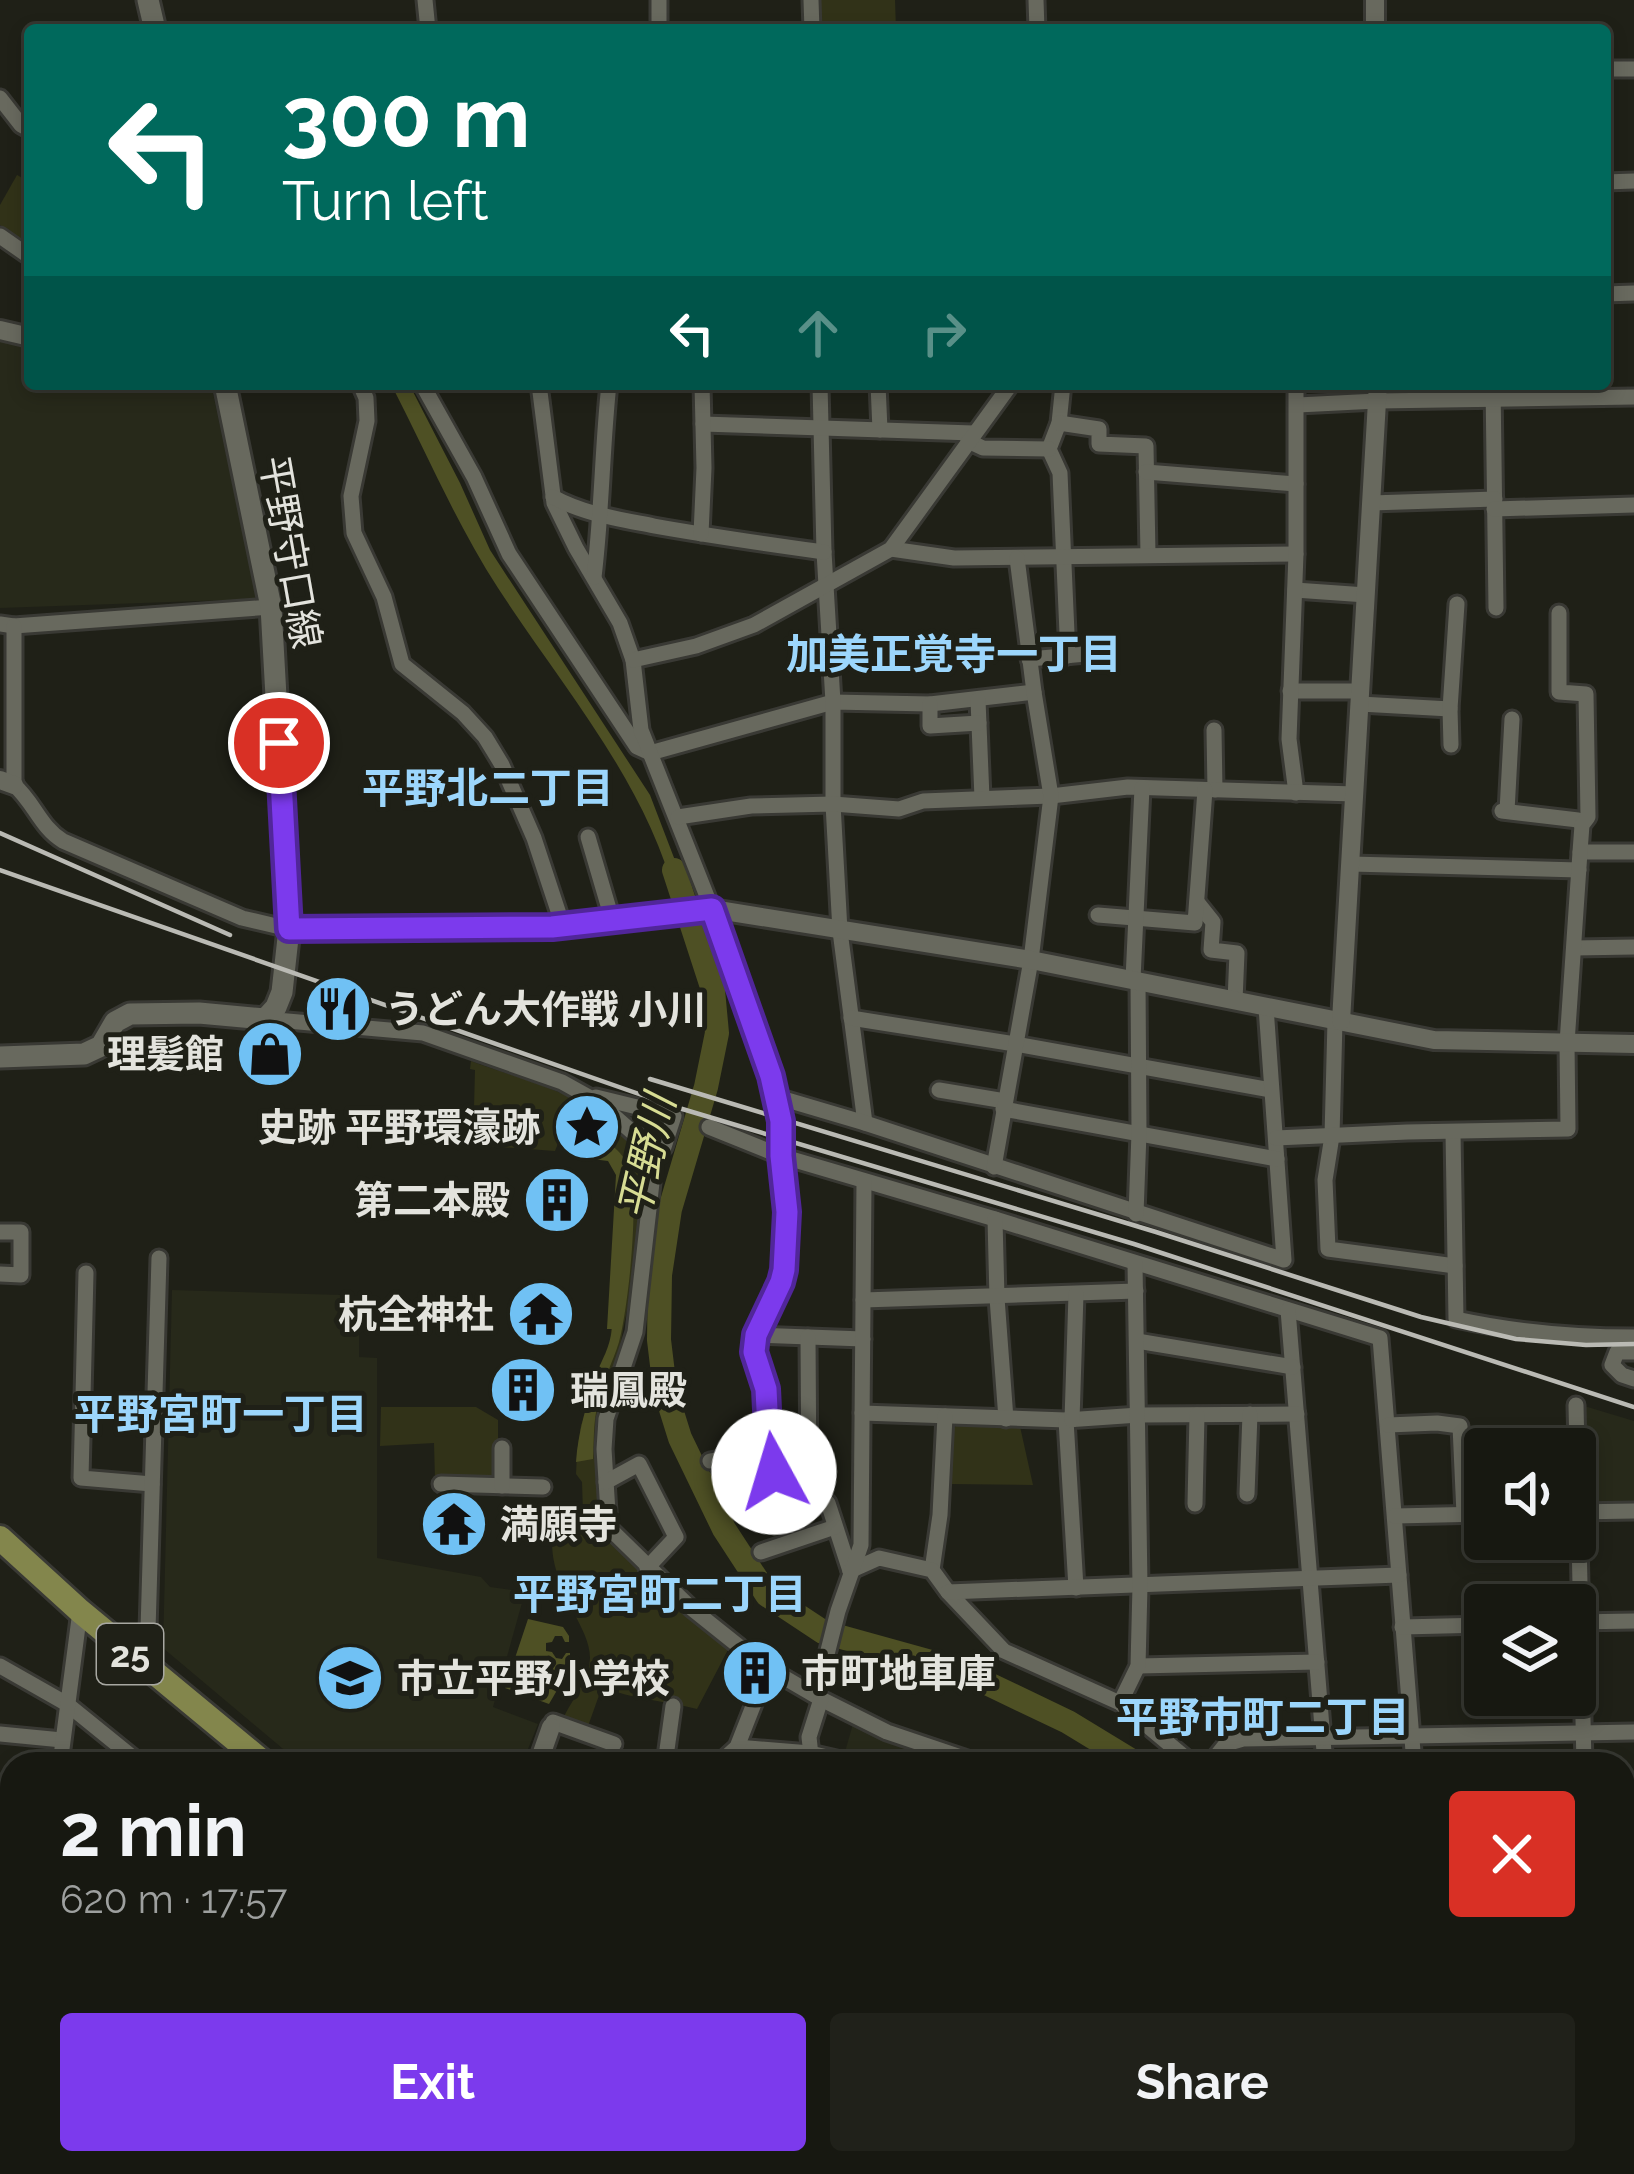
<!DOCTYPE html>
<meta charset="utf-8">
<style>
:root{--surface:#171811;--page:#20211a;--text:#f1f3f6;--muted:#9ea09f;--line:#363731;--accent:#7c3aed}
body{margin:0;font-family:Raleway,"Noto Sans JP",sans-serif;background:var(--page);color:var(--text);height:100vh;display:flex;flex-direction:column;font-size:45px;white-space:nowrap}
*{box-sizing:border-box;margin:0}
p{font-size:39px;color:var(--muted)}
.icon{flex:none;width:66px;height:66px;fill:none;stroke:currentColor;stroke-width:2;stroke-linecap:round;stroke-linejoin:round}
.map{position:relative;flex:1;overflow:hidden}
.side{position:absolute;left:0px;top:1752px;width:1635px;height:423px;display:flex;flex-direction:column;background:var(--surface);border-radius:36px 36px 0 0;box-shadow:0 6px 18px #0003,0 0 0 3px var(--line)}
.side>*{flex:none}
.top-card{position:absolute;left:24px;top:24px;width:1587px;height:366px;border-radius:12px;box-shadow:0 6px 18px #0003,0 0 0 3px var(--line);background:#00695c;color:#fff;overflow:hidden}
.controls{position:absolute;left:1464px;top:1428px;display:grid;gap:24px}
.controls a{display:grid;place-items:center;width:132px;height:132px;border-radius:12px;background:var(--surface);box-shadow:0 6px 18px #0003,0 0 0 3px var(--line);font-size:60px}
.pin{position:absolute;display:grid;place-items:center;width:102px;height:102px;color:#fff;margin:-51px;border:6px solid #fff;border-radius:50%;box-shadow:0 3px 12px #0007}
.me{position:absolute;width:132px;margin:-66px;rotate:354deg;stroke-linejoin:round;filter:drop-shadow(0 0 9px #0008)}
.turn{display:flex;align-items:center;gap:42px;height:252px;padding:0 60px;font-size:54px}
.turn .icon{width:156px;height:156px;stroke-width:2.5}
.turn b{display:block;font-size:84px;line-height:102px}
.lanes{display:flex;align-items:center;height:114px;padding:0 60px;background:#0003;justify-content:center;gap:60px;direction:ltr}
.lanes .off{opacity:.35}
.round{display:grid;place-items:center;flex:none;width:126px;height:126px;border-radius:12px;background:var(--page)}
.summary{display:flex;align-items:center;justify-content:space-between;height:204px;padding:0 60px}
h1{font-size:72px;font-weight:700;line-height:90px}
.action{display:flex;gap:24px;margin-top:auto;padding:24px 60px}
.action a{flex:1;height:138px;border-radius:12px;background:var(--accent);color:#fff;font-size:48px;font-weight:700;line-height:138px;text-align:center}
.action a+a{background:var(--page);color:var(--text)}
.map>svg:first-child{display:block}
.built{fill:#27291a}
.green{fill:#313218}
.water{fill:#4e5024}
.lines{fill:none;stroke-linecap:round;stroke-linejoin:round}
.river{stroke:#4e5024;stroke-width:24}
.minor-casing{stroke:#393934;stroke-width:21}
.tertiary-casing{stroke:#393934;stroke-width:24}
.secondary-casing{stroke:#393934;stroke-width:27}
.trunk-casing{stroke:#393934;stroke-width:30}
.minor{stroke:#68695e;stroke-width:15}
.tertiary{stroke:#68695e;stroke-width:18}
.secondary{stroke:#68695e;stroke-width:21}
.trunk{stroke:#83864c;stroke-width:24}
.rail{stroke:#babab4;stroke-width:4.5}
.route-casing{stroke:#51269a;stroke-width:30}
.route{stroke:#7c3aed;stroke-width:21}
.labels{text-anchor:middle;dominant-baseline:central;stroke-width:10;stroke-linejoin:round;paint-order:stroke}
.shield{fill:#1f2017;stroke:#a8a8a2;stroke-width:3}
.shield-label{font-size:36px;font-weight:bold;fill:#e3e3dd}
.street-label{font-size:39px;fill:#e3e3dd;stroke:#1f2017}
.poi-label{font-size:39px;font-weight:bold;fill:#e3e3dd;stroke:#1f2017;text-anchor:start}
.neighbourhood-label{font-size:42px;font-weight:bold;fill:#9cd6fc;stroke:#1f2017}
.water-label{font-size:42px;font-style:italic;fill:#d7dc93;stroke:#1f2017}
</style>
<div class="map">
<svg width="1634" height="2174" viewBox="0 0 1634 2174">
<rect width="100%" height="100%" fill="#1f2017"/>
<g class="built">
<path d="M 0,341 L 30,348 L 30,384 L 211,384 L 257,599 L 0,608 Z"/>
<path d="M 172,1290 L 342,1295 L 340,1332 L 359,1333 L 359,1357 L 377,1358 L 377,1558 L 481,1577 L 490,1587 L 525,1592 L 493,1707 L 538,1724 L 522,1764 L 301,1764 L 163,1648 Z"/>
<path d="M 1581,1405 L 1634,1421 L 1634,1505 L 1583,1506 Z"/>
<path d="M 855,1717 L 975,1764 L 858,1764 L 843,1759 Z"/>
</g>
<g class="green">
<path d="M 820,0 L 895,0 L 896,30 L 821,30 Z"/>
<path d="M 17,175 L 30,182 L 30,245 L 0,225 L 0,205 Z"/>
<path d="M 471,1061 C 516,1078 576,1091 612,1125 C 626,1137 643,1159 644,1178 C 648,1243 624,1306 617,1368 C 610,1423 609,1478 605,1533 L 634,1566 L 730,1646 L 697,1709 C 666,1701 632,1699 602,1687 L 587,1729 L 563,1719 C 572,1699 589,1680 590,1658 C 590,1642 581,1627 574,1613 C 557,1575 545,1555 557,1512 L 583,1513 L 582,1482 L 576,1474 L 577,1453 L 581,1425 L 610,1353 L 617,1174 L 609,1161 L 579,1139 L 559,1141 L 555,1151 L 473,1145 L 475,1070 L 470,1069 Z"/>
<path d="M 381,1407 L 476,1407 L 498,1420 L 498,1483 L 435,1480 L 434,1443 L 380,1446 Z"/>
<path d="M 1019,1422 L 1033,1485 L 949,1484 L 952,1430 L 957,1425 L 988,1426 L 989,1423 Z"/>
</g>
<g class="water">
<path d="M 391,384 L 409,384 L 460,483 L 490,550 L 650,795 L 689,897 L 676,899 C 646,782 563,688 498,588 C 457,525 426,452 391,384 Z"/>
<path d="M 583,1137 C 603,1137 619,1147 628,1165 C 641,1193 628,1310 619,1342 C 613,1362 602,1382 598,1403 C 593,1422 594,1441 593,1459 L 576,1462 C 578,1432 587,1403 596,1375 C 603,1357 609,1350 612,1329 L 607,1329 L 616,1175 L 608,1161 L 576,1157 L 575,1142 Z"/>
<path d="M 528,1619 L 563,1627 L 569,1636 L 569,1642 L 565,1642 L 562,1636 L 555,1636 L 552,1642 L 546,1643 L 546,1651 L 552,1652 L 556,1658 L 562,1659 L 566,1653 L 570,1653 L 570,1668 L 549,1704 L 505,1688 Z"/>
</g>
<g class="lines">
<g class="river">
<path d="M 674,870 L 713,990 L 717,1033 L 706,1087 L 670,1209 L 660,1275 L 659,1340 L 665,1390 L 680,1438 L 724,1529 L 767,1595 L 823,1632 L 942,1665 L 976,1678 L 1068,1722 L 1137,1764"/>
<path d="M 1384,2163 L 1392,2174"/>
</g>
<defs>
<g id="minor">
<path d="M 425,0 L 428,30"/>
<path d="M 659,0 L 659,30"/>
<path d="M 811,0 L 812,30"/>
<path d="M 1036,0 L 1037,30"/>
<path d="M 1605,69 L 1634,69"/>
<path d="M 0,98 L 21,125 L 30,130"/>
<path d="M 1605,182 L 1634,181"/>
<path d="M 0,236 L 30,257"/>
<path d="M 1605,294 L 1634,293"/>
<path d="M 422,384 L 474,477 L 509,554 L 637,747 L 650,753 L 833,702 L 930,704 L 1034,692"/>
<path d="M 539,384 L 554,503 L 576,548 L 620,623 L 633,660 L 641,730 L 712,909 L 777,1097 L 786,1212 L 784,1270 L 756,1335 L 754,1352 L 766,1389 L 769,1450 L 774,1472 L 780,1483 L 818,1493 L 828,1503 L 850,1571"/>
<path d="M 820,384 L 824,552 L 833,702 L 833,804 L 840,931 L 865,1123"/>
<path d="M 878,384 L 880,430"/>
<path d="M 1063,384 L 1059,423 L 1049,449 L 1060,473 L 1068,656"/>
<path d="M 1493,384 L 1496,608"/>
<path d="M 1298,405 L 1377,401 L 1634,397"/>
<path d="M 1059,423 L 1099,429 L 1099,444 L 1146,446 L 1148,555"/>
<path d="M 703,424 L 973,433"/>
<path d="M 968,441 L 983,448 L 1049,449"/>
<path d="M 1146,472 L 1296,484"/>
<path d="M 553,497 C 584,514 619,519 654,526 C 710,536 766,544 824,552"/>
<path d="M 1371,503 L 1495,499"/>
<path d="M 1494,509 L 1634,505"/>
<path d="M 701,534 L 704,468 L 702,384"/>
<path d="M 891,549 L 954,558 L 1296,554"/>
<path d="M 594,577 C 602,512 602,448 609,384"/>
<path d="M 1295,590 L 1366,595"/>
<path d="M 0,624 L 14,626 L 271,607"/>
<path d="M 14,626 L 14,785 C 34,802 40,827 63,841 L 242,918 L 289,929 L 563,926 L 534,838 L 502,765 L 485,737 L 463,713 L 402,664 L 384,597 L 354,533 L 351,496 L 367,421 L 366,398 L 360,384"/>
<path d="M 1029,659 L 1098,653"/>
<path d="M 633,660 L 696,646 L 754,625 L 891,549 L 1011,384"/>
<path d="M 1290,691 L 1361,691"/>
<path d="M 978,700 L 982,798"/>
<path d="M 930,704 L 930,726 L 979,723"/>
<path d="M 1360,704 L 1450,709"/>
<path d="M 1214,730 L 1215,790"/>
<path d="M 1451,745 L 1450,709 L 1457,604"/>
<path d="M 1296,793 L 1289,739 L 1296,554 L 1296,384"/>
<path d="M 1502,811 L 1578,820 L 1582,825"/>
<path d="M 1507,811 L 1512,719"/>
<path d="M 678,817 L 751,806 L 833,804 L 899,809 L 923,801 L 1051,796 L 1128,787 L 1355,794"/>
<path d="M 588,837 L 612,919"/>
<path d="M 1580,852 L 1634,852"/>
<path d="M 1351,864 L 1579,870"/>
<path d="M 1197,902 L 1213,922 L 1211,950 L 1237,953 L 1235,1001"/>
<path d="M 1098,915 L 1195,923 L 1205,790"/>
<path d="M 1574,948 L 1634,947"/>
<path d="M 1133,979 L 1142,788"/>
<path d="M 851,1018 L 1015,1044 L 1271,1090"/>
<path d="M 265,1019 L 423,1033 L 562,1082 L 598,1102 L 647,1145 L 653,1158 L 653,1174 L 635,1332 L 606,1419 L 604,1449 L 609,1528 L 691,1608 L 761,1664 L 821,1699 L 887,1732 L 970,1760 L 975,1764"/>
<path d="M 1335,1021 L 1332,1136 L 1325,1180 L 1328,1249 L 1455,1266"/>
<path d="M 939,1090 L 1005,1101"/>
<path d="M 596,1097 L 674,1116 L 664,1147 L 653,1158"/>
<path d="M 777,1097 L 865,1123 L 1284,1260 L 1266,1007"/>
<path d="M 1003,1109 L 1277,1159"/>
<path d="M 709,1127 L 781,1156 L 995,1219 L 1380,1338 L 1414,1764"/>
<path d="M 1453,1132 L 1456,1319 C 1516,1332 1572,1337 1634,1337"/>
<path d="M 1276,1138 L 1407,1132 L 1568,1129 L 1567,1043 L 1580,852 L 1582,825 L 1588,817 L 1586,694 L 1559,692 L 1559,613"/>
<path d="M 994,1167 L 1031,960 L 1051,796 L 1034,692 L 1017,558"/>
<path d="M 1136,1214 L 1139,1133 L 1138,980"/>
<path d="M 995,1219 L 997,1298 L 1006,1419"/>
<path d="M 0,1232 L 21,1232 L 21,1275 L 0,1274"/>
<path d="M 86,1273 L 81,1478 L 152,1484"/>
<path d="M 863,1300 L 1136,1291"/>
<path d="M 1288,1310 L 1325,1764"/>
<path d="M 756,1335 L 863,1339"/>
<path d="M 808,1337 L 809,1491"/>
<path d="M 1137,1341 L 1293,1367"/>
<path d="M 1634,1352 L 1617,1352 L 1612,1365 L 1622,1375 L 1634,1379"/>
<path d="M 1576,1405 L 1584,1764"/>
<path d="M 862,1413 L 1066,1420 L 1139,1415 L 1297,1414"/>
<path d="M 1066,1420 L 1076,1588"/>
<path d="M 1072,1420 L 1076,1294"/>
<path d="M 1388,1425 L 1437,1423 L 1460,1426 L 1464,1514"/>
<path d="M 710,1461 L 769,1450"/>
<path d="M 606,1482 L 639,1464 L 676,1537 L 647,1568"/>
<path d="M 441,1484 L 543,1487"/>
<path d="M 502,1486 L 502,1448"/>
<path d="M 1247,1494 L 1250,1414"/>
<path d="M 1195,1504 L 1197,1415"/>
<path d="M 1575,1512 L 1634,1511"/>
<path d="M 1395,1516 L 1485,1514"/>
<path d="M 761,1552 L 835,1527"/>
<path d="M 932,1570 L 940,1515 L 945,1416"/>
<path d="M 850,1571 L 879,1558 L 932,1570 L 948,1592 L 1004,1651 L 1120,1703 L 1193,1764"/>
<path d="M 948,1592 L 1399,1575"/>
<path d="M 1575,1622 L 1634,1621"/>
<path d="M 1402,1627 L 1485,1625"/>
<path d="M 137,1659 L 148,1630 L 159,1258"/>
<path d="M 0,1666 L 67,1704 L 141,1764"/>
<path d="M 1138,1666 L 1317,1662"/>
<path d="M 814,1694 L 821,1678 L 838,1611 L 861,1545 L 864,1182"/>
<path d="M 1120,1703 L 1138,1666 L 1140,1586 L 1135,1263"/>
<path d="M 553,1722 L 614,1744"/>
<path d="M 0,1734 L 62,1740"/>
<path d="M 737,1747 L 810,1753 L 858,1764"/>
<path d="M 60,1764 L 80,1611"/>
<path d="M 665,1764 L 673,1706"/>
<path d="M 726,1764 L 727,1756 L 737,1747 L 768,1668"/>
<path d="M 812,1764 L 809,1737 L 821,1699"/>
<path d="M 1210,1764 L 1226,1744 L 1243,1739 L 1634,1732"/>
<path d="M 0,1805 L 12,1806"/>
<path d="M 0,1930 L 12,1931"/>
<path d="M 1623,1955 L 1634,1955"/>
<path d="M 0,2057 L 12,2058"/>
<path d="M 1623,2068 L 1634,2068"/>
<path d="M 643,2163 L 642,2171 L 651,2174"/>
<path d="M 1357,2163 L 1364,2174"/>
<path d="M 1569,2163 L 1585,2174"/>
<path d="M 22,2174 L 23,2163"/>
<path d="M 159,2174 L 160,2163"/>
<path d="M 354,2174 L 355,2163"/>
<path d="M 447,2174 L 448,2163"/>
<path d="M 540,2174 L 541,2163"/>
<path d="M 684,2174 L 685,2163"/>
<path d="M 978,2174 L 981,2163"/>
<path d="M 1211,2174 L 1212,2163"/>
<path d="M 1276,2174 L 1276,2163"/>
<path d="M 1437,2174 L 1439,2163"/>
</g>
<g id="tertiary">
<path d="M 1375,0 L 1375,30"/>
<path d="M 0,330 L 30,337"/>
<path d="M 0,780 L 14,785"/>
<path d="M 563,926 L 712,909 L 1031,960 L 1434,1040 L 1634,1044"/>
<path d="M 1341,1021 L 1378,384"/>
<path d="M 538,1764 L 551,1727"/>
<path d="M 775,2174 L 777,2163"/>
</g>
<g id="secondary">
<path d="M 148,0 L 155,30"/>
<path d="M 0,1057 L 84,1054 L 101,1046 L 115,1022 L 130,1014 L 199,1013 L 265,1019 L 276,1007 L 282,992 L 289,929 L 271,607 L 225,384"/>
</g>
<g id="trunk">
<path d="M 0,1538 L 80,1611 L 265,1764"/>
<path d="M 1024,2163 L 1144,2174"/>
</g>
</defs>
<use href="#minor" class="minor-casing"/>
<use href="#tertiary" class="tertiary-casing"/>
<use href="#secondary" class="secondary-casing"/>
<use href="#trunk" class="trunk-casing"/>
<use href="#minor" class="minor"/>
<use href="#tertiary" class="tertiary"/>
<use href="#secondary" class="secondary"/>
<use href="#trunk" class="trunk"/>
<g class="rail">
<path d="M 0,833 L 230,935"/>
<path d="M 0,870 L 679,1108 L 1134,1244 L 1634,1407"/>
<path d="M 650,1079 L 1156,1232 L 1421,1317 L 1516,1339 L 1586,1345 L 1634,1344"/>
</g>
</g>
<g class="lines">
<defs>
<path id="route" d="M 279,743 L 289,929 L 552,927 L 712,909 L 771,1076 L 781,1121 L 781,1156 L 787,1212 L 784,1270 L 781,1282 L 756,1335 L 754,1352 L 766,1389 L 769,1450 L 774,1472"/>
</defs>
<use href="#route" class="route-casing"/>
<use href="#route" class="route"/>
</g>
<defs>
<symbol id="restaurant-disc" viewBox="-11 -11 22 22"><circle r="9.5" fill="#70c1f4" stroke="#1f2017"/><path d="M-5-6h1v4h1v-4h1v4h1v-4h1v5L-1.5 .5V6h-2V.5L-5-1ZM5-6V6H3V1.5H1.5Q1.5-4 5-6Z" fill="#111"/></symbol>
<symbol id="shop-disc" viewBox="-11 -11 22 22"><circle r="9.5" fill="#70c1f4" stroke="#1f2017"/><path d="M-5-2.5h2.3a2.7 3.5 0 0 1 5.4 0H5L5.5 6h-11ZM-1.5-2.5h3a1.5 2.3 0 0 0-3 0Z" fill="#111"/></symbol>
<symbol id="sight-disc" viewBox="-11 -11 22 22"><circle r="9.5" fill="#70c1f4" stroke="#1f2017"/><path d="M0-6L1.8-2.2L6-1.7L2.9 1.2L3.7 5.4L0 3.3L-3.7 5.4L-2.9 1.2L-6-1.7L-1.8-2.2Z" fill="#111"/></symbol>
<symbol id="building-disc" viewBox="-11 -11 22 22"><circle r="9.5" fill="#70c1f4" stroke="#1f2017"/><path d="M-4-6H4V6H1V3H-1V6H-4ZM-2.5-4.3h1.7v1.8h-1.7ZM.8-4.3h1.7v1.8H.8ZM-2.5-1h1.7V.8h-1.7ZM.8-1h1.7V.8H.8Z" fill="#111"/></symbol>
<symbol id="temple-disc" viewBox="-11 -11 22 22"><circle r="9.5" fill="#70c1f4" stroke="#1f2017"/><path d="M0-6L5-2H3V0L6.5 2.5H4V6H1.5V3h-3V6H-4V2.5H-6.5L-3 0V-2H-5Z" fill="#111"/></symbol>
<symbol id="school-disc" viewBox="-11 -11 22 22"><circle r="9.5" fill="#70c1f4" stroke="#1f2017"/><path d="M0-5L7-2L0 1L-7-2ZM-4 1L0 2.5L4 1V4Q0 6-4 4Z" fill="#111"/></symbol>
</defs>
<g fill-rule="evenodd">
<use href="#restaurant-disc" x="300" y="971" width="76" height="76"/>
<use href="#shop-disc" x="232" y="1016" width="76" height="76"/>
<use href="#sight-disc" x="549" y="1089" width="76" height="76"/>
<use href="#building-disc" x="519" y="1162" width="76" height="76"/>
<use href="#temple-disc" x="503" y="1276" width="76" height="76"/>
<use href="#building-disc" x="485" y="1352" width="76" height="76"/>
<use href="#temple-disc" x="416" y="1486" width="76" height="76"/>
<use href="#building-disc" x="717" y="1635" width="76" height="76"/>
<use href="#school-disc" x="312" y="1640" width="76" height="76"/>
</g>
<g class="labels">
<rect class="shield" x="97" y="1624" width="66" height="60" rx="9"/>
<g class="shield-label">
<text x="130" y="1654">25</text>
</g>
<g class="street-label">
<text transform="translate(291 552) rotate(80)">平野守口線</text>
</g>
<g class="poi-label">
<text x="385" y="1009">うどん大作戦 小川</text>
<text x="224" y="1054" text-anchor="end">理髪館</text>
<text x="540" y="1127" text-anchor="end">史跡 平野環濠跡</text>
<text x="510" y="1200" text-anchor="end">第二本殿</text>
<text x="494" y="1314" text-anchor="end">杭全神社</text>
<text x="570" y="1390">瑞鳳殿</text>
<text x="500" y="1524">満願寺</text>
<text x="801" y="1673">市町地車庫</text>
<text x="397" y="1678">市立平野小学校</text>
</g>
<g class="neighbourhood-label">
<text x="954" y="654">加美正覚寺一丁目</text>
<text x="488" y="788">平野北二丁目</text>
<text x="221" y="1414">平野宮町一丁目</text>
<text x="660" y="1594">平野宮町二丁目</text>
<text x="1263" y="1717">平野市町二丁目</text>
</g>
<g class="water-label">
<text transform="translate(647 1157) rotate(-77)">平野川</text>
</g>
</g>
</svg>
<div class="controls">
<a><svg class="icon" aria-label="sound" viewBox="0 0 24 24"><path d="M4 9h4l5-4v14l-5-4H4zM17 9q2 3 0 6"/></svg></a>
<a><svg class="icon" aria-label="layers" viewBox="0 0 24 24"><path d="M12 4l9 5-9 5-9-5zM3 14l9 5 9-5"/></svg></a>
</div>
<div class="pin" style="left:279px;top:743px;background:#d93025"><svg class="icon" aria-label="arrive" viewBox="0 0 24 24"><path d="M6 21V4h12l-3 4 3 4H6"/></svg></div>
<svg class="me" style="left:774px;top:1472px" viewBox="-20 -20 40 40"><circle r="19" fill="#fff"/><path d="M0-13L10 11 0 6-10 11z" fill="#7c3aed"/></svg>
<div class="top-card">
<div class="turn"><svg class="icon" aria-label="left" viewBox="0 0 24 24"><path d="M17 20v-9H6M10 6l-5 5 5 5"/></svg><div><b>300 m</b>Turn left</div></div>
<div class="lanes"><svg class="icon" aria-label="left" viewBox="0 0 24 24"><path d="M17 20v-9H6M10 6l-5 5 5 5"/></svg><svg class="icon off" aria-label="ahead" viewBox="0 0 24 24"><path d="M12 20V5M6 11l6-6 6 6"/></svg><svg class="icon off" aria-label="right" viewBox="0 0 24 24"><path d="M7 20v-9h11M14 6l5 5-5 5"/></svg></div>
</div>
<section class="side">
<div class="summary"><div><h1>2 min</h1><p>620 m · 17:57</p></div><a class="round" style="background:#d93025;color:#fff"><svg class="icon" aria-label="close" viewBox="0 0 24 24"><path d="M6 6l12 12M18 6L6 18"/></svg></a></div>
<div class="action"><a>Exit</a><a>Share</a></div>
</section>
</div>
